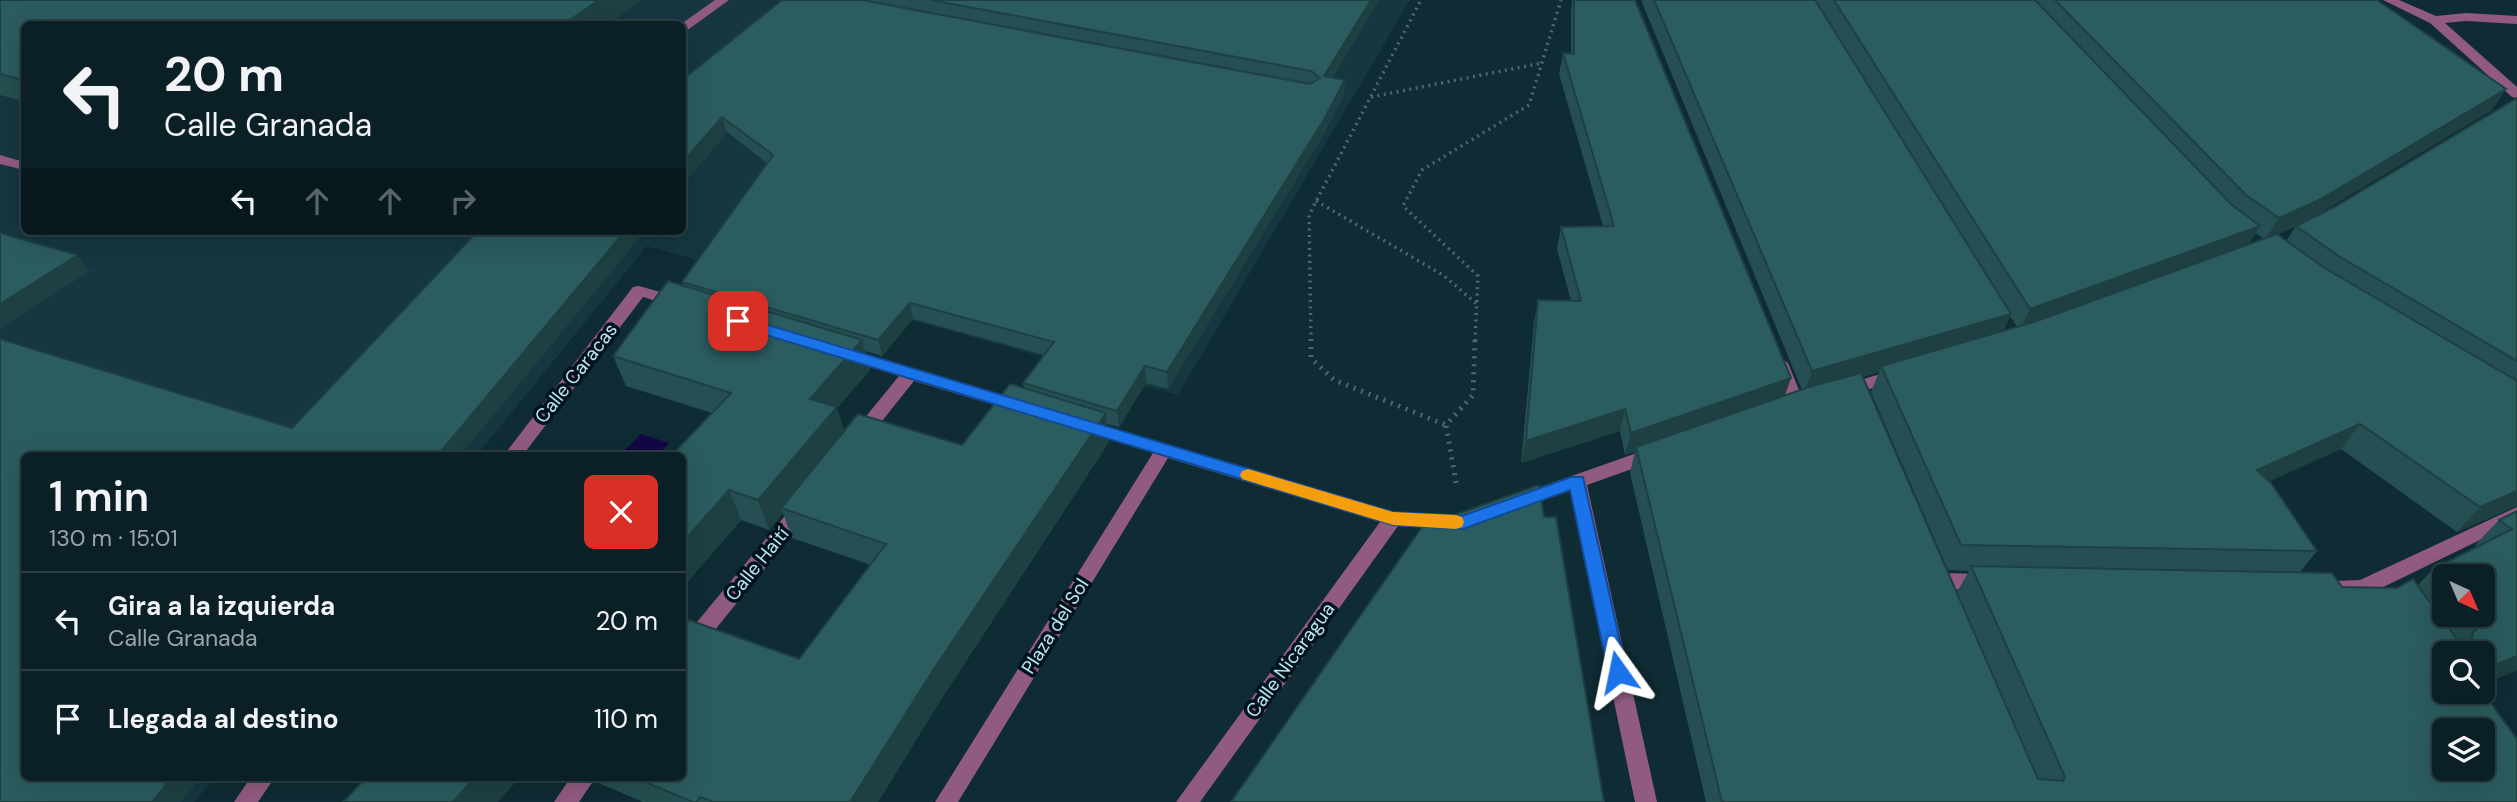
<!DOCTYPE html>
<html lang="es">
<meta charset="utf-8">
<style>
:root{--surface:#0b2026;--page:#14282e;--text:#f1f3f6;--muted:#9aa3a7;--line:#2b3e43}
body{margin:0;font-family:"DM Sans",sans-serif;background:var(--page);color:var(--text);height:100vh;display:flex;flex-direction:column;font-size:26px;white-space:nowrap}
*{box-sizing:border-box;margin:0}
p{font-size:23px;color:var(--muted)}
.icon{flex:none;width:38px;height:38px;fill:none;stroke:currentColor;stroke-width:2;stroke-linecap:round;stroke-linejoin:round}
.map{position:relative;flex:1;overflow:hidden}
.drawer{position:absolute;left:21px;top:452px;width:665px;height:329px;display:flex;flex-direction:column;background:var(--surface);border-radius:10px;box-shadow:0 7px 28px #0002,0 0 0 2px var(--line)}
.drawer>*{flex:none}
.hud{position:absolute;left:21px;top:21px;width:665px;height:214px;border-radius:10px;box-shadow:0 7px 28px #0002,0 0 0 2px var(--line);background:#0b2026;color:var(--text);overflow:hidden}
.needle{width:46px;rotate:136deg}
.tools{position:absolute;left:2432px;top:564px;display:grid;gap:14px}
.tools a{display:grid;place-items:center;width:63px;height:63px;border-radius:10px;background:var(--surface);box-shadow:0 7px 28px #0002,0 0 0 2px var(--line);font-size:35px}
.pin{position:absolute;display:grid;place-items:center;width:60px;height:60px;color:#fff;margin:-30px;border-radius:14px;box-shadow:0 4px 10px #0006}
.me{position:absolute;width:77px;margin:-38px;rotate:348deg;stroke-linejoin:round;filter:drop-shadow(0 0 5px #0008)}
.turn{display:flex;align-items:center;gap:24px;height:147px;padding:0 28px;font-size:32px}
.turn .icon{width:91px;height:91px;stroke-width:2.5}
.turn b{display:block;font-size:49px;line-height:60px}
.lanes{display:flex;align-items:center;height:66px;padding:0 28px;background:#0003;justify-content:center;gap:35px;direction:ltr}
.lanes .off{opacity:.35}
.round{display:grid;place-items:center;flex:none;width:74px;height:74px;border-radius:10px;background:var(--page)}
.headline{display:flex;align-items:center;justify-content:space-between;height:119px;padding:0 28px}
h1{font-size:42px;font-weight:600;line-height:52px}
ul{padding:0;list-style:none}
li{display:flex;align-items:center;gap:21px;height:98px;padding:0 28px;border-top:2px solid var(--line)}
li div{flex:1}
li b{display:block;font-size:26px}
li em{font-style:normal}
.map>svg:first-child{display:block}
.built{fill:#163640;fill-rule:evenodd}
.water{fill:#130744}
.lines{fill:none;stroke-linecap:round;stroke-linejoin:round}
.path-far1{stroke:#496973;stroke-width:3.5;stroke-dasharray:2 4.5;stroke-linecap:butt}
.path{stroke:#496973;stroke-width:5;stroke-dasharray:2 6;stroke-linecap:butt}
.minor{fill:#915b7f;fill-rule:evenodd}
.wall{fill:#254f52;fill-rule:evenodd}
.shaded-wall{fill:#1e4042}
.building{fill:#2b5c5f;stroke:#1e4042;stroke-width:2;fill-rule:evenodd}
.route{fill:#1a73e8;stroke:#114b97;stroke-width:2}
.slow{fill:#f59e0b}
.labels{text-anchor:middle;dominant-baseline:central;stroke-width:7;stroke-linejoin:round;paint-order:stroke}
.street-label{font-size:19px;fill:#bde5f3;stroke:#00131b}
</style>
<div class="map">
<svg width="2517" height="802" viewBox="0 0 2517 802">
<rect width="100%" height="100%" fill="#0f2b33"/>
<path class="built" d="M 0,0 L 1410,0 L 1178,395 L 647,246 L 477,455 L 24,455 L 24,777 L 215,777 L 195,802 L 0,802 ZM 24,24 L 682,24 L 682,231 L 24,231 Z"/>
<path class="water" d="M 641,434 L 669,443 L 658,455 L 620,455 Z"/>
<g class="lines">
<g class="path-far1">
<path d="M 1371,97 L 1542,63"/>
<path d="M 1316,201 L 1443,275 L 1477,304"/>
<path d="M 1311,341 L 1309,215 L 1421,0"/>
<path d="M 1475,341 L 1478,276 L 1403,206 L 1422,170 L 1529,105 L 1561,0"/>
</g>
<g class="path">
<path d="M 1311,339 L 1311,358 L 1334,380 L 1446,425"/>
<path d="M 1456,483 L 1446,425 L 1473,395 L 1475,339"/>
</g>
<g class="minor">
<path d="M 715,0 L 729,0 L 682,34 L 681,24 Z"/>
<path d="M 2383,0 L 2399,0 L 2436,16 L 2466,13 L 2517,16 L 2517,24 L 2466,21 L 2445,23 L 2517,87 L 2517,98 L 2512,97 L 2430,23 Z"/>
<path d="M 0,155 L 24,162 L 24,170 L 0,164 Z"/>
<path d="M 639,286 L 685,299 L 687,303 L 679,308 L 643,297 L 523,455 L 504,455 L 633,287 Z"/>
<path d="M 847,348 L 1027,403 L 1030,407 L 1021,413 L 914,381 L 866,441 L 854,441 L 851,436 L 854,431 L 899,376 L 841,358 L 839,354 L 841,350 Z"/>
<path d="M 1779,357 L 1788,363 L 1805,405 L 1802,409 L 1790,409 L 1787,405 L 1770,363 Z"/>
<path d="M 1897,369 L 1906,375 L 1903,379 L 1843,397 L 1834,391 L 1837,387 Z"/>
<path d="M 1088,421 L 1393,512 L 1449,515 L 1456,517 L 1459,522 L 1456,527 L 1449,529 L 1398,526 L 1200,802 L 1176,802 L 1380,522 L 1168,458 L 958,802 L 935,802 L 1153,453 L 1082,431 L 1079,427 L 1082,423 Z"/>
<path d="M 1654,447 L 1660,449 L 1663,454 L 1660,459 L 1587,485 L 1657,802 L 1635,802 L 1570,491 L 1519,509 L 1512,507 L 1510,502 L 1512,497 Z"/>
<path d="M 801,503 L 808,505 L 810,510 L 808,515 L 689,662 L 682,664 L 682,640 L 794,505 Z"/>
<path d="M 2517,507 L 2517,522 L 2369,594 L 2362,596 L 2332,593 L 2329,587 L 2332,581 L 2360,580 Z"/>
<path d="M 1940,573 L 1986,574 L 1993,576 L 1996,582 L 1993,588 L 1986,590 L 1940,589 L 1933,587 L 1930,581 L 1933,575 Z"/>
<path d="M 251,777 L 275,777 L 258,802 L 234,802 Z"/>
<path d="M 571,777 L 596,777 L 579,802 L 554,802 Z"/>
</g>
</g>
<g class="wall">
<path d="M 0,0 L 642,0 L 608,24 L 24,24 L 24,101 L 0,95 Z"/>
<path d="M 782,0 L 1379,0 L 1332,78 L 1344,95 L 1322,137 L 1168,389 L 1146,383 L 1119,427 L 1107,424 L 1109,442 L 940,701 L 878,802 L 643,802 L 596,782 L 592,777 L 682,777 L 799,659 L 871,565 L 792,538 L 783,513 L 769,530 L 741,520 L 682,588 L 682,455 L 712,413 L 626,386 L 613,356 L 684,286 L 682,282 L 767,163 L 727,132 L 682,186 L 682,80 ZM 913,319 L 1044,355 L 1023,383 L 1024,388 L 962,445 L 844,431 L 837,408 L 870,370 L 865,351 L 882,356 Z"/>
<path d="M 1572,0 L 1635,0 L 1791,378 L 1784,396 L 1802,390 L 1641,0 L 2377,0 L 2492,110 L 2309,219 L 2336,206 L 2517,98 L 2517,506 L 2457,532 L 2341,449 L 2269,481 L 2317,551 L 2300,572 L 2342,587 L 2397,588 L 2417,586 L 2433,569 L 2477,546 L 2475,545 L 2499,520 L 2517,511 L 2517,670 L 2483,684 L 2483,653 L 2445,653 L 2517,802 L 1706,802 L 1630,473 L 1635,452 L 1625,455 L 1620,431 L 1521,463 L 1534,322 L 1538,300 L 1571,301 L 1557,249 L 1561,227 L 1603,226 L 1559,74 L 1563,53 L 1571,54 L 1571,11 ZM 2296,226 L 2286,241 L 2278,234 ZM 2256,233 L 2264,239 L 2249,244 ZM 2010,316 L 2017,327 L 2003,331 ZM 1879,372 L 1871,392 L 1948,570 L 1969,571 L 1957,592 L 2029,759 L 1863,377 ZM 2445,576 L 2483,614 L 2445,614 Z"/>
</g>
<g class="shaded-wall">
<path d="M 599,0 L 642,0 L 608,24 L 564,24 Z"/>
<path d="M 1371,0 L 1379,0 L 1323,92 L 1324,76 Z"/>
<path d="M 1345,80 L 1344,95 L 1322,137 L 1168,389 L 1167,372 Z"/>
<path d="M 2506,89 L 2492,110 L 2307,221 L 2265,240 L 2279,218 Z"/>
<path d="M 722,117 L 727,132 L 682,186 L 682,163 Z"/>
<path d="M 2260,226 L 2247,248 L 2019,331 L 2030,309 Z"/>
<path d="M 625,231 L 645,231 L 461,455 L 438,455 Z"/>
<path d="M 78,255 L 90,271 L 0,329 L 0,304 Z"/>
<path d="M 910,303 L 913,319 L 882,356 L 878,340 Z"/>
<path d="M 2011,314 L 2000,336 L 1881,366 L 1879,372 L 1804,394 L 1812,371 Z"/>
<path d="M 862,340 L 870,370 L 837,408 L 846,437 L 781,508 L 783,513 L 769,530 L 758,500 L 810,399 Z"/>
<path d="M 1145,366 L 1146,383 L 1119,427 L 1117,411 Z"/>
<path d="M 1791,378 L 1783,400 L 1636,447 L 1635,452 L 1625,455 L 1631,433 Z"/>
<path d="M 1625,409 L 1620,431 L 1521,463 L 1526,441 Z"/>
<path d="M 1106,413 L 1109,442 L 940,701 L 878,802 L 850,802 L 932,672 Z"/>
<path d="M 2360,424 L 2341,449 L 2239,495 L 2257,470 Z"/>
<path d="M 729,490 L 741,520 L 682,588 L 682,543 Z"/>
<path d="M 2517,491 L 2517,506 L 2457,532 L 2480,507 Z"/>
<path d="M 2517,656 L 2517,670 L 2483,684 L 2483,677 L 2498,664 Z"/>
<path d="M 172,777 L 201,777 L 181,802 L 152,802 Z"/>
<path d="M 475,777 L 520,777 L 498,802 L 453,802 Z"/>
</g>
<g class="building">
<path d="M 0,0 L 599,0 L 564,24 L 24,24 L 24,80 L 0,74 Z"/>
<path d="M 782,0 L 862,0 L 1310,84 L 1320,78 L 1311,71 L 931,0 L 1371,0 L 1324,76 L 1345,80 L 1323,121 L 1167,372 L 1145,366 L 1117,411 L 1023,383 L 1054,342 L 910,303 L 878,340 L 682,282 L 773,155 L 722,117 L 682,163 L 682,80 Z"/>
<path d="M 1574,0 L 1635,0 L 1791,378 L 1631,433 L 1625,409 L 1526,441 L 1538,300 L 1581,301 L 1561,227 L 1614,226 L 1563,53 L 1574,54 Z"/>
<path d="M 1654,0 L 1815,0 L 2011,314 L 1812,371 Z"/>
<path d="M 1834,0 L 2035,0 L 2232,205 L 2260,226 L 2030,309 Z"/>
<path d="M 2055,0 L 2377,0 L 2506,89 L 2321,199 L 2279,218 L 2246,195 Z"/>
<path d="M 2517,98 L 2517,361 L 2337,255 L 2296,226 L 2336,206 Z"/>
<path d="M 478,231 L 625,231 L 438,455 L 24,455 L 24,777 L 172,777 L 152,802 L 0,802 L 0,339 L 292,428 Z"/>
<path d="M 0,233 L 78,255 L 0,304 Z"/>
<path d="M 2277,234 L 2323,267 L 2517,381 L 2517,491 L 2480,507 L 2360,424 L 2257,470 L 2271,483 L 2317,551 L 1961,545 L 1881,366 L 2034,322 Z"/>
<path d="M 668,281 L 862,340 L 810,399 L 837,407 L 758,500 L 729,490 L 682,543 L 682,455 L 672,455 L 731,393 L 613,356 Z"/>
<path d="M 1861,373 L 2038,779 L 2063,781 L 2065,777 L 1971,566 L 2332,573 L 2342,587 L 2397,588 L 2413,579 L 2461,645 L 2471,649 L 2473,631 L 2477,630 L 2477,626 L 2468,614 L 2483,614 L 2483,576 L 2445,576 L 2445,584 L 2433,569 L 2512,529 L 2499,520 L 2517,511 L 2517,656 L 2498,664 L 2483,664 L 2483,653 L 2445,653 L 2445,691 L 2482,691 L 2517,739 L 2517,802 L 1722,802 L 1636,447 L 1812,386 ZM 2445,730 L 2483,730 L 2483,768 L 2445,768 Z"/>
<path d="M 1010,384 L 1106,413 L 932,672 L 850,802 L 714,802 L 700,797 L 697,802 L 693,802 L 633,777 L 682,777 L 682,628 L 689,620 L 799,659 L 886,544 L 781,508 L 858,414 L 962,445 Z"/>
<path d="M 1539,485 L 1544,517 L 1556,517 L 1604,802 L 1231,802 L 1431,514 L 1454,515 Z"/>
<path d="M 367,777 L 475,777 L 453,802 L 343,802 Z"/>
</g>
<path class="route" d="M 738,316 L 1393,512 L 1462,516 L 1571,477 L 1583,477 L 1627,672 L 1625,677 L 1618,680 L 1611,677 L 1608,672 L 1570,490 L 1463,529 L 1393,525 L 733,325 L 730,321 Z"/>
<path class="slow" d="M 1248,469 L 1393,512 L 1456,515 L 1462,517 L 1464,522 L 1462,527 L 1456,529 L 1393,525 L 1242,479 L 1240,475 L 1242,471 Z"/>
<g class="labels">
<g class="street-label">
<text transform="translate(576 373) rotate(-52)">Calle Caracas</text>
<text transform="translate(757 564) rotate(-51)">Calle Haití</text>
<text transform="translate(1055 626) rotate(-58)">Plaza del Sol</text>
<text transform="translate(1290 660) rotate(-54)">Calle Nicaragua</text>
</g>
</g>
</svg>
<div class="tools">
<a><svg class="needle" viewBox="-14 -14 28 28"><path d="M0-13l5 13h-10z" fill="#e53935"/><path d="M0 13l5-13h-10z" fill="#9aa3a7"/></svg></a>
<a><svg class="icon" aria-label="search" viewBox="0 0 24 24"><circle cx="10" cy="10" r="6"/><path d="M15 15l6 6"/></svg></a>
<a><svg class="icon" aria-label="layers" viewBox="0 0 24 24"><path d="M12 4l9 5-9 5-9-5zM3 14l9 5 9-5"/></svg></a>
</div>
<div class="pin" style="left:738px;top:321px;background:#d93025"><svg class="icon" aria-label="arrive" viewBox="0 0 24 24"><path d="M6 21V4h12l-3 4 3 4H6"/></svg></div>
<svg class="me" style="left:1618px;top:672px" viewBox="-20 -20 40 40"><path d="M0-17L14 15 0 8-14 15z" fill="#1a73e8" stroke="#fff" stroke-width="4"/></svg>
<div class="hud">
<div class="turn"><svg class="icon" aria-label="left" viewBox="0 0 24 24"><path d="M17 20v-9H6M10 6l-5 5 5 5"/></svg><div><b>20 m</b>Calle Granada</div></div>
<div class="lanes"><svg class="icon" aria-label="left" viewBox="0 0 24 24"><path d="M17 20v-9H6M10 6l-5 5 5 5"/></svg><svg class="icon off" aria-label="ahead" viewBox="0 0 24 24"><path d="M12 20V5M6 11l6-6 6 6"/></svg><svg class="icon off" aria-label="ahead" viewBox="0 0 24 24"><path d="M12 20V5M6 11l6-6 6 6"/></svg><svg class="icon off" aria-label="right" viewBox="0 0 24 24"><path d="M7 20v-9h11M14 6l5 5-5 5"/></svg></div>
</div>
<section class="drawer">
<div class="headline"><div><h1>1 min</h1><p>130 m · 15:01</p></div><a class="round" style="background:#d93025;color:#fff"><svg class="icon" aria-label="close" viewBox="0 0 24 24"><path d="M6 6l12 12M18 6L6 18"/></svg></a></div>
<ul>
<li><svg class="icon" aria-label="left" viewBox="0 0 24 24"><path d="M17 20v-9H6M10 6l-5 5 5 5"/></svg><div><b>Gira a la izquierda</b><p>Calle Granada</p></div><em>20 m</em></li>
<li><svg class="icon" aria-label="arrive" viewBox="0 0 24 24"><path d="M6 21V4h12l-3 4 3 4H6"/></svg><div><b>Llegada al destino</b></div><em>110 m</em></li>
</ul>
</section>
</div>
